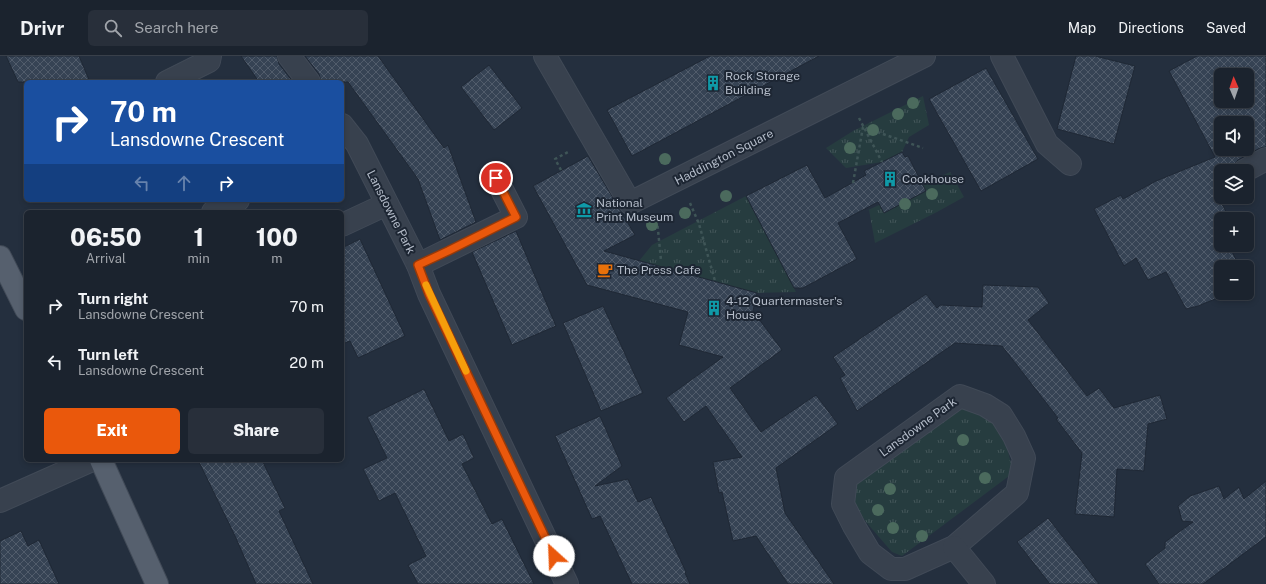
<!DOCTYPE html>
<meta charset="utf-8">
<style>
:root{--surface:#1b232e;--page:#282f3a;--text:#f1f3f6;--muted:#a0a4aa;--line:#39404a;--accent:#ea580c}
body{margin:0;font-family:"Public Sans",sans-serif;background:var(--page);color:var(--text);height:100vh;display:flex;flex-direction:column;font-size:15px;white-space:nowrap}
*{box-sizing:border-box;margin:0}
p{font-size:13px;color:var(--muted)}
.icon{flex:none;width:22px;height:22px;fill:none;stroke:currentColor;stroke-width:2;stroke-linecap:round;stroke-linejoin:round}
.map{position:relative;flex:1;overflow:hidden}
.drawer{position:absolute;left:24px;top:154px;width:320px;height:252px;display:flex;flex-direction:column;background:var(--surface);border-radius:6px;box-shadow:0 2px 6px #0003,0 0 0 1px var(--line)}
.drawer>*{flex:none}
.banner{position:absolute;left:24px;top:24px;width:320px;height:122px;border-radius:6px;box-shadow:0 2px 6px #0003,0 0 0 1px var(--line);background:#1a4fa0;color:#fff;overflow:hidden}
.needle{width:26px;rotate:358deg}
.tools{position:absolute;left:1214px;top:12px;display:grid;gap:8px}
.tools a{display:grid;place-items:center;width:40px;height:40px;border-radius:6px;background:var(--surface);box-shadow:0 2px 6px #0003,0 0 0 1px var(--line);font-size:20px}
.pin{position:absolute;display:grid;place-items:center;width:34px;height:34px;color:#fff;margin:-17px;border:2px solid #fff;border-radius:50%;box-shadow:0 1px 4px #0007}
.me{position:absolute;width:44px;margin:-22px;rotate:335deg;stroke-linejoin:round;filter:drop-shadow(0 0 3px #0008)}
.turn{display:flex;align-items:center;gap:14px;height:84px;padding:0 20px;font-size:18px}
.turn .icon{width:52px;height:52px;stroke-width:2.5}
.turn b{display:block;font-size:28px;line-height:34px}
.lanes{display:flex;align-items:center;height:38px;padding:0 20px;background:#0003;justify-content:center;gap:20px;direction:ltr}
.lanes .off{opacity:.35}
.eta{display:flex;justify-content:space-evenly;align-items:center;height:68px;text-align:center}
.eta b{font-size:24px;font-weight:800;line-height:28px}
.primary-button{display:flex;gap:8px;margin-top:auto;padding:8px 20px}
.primary-button a{flex:1;height:46px;border-radius:6px;background:var(--accent);color:#fff;font-size:16px;font-weight:800;line-height:46px;text-align:center}
.primary-button a+a{background:var(--page);color:var(--text)}
ul{padding:0;list-style:none}
li{display:flex;align-items:center;gap:12px;height:56px;padding:0 20px}
li div{flex:1}
li b{display:block;font-size:15px}
li em{font-style:normal}
header{display:flex;align-items:center;gap:24px;box-sizing:border-box;height:56px;padding:0 20px;background:var(--surface);border-bottom:1px solid var(--line)}
header strong{font-size:19px}
nav{display:flex;gap:22px;margin-inline-start:auto;font-size:14px}
.search{width:280px;height:36px;background:var(--page);display:flex;align-items:center;gap:10px;box-sizing:border-box;padding:0 14px;border-radius:6px;color:var(--muted);font-size:15px}
.map>svg:first-child{display:block}
.grass{fill:url(#grass-tufts)}
.building{fill:url(#building-cross-hatch);stroke:#1f2835;fill-rule:evenodd}
.lines{fill:none;stroke-linecap:round;stroke-linejoin:round}
.minor-casing{stroke:#414a57;stroke-width:24}
.major-casing{stroke:#414a57;stroke-width:24}
.path{stroke:#3f5557;stroke-width:2.5;stroke-dasharray:3 3;stroke-linecap:butt}
.minor{stroke:#38414e;stroke-width:22}
.major{stroke:#56606e;stroke-width:22}
.tree{fill:#4b6a5d}
.route-casing{stroke:#983908;stroke-width:10}
.route{stroke:#ea580c;stroke-width:7}
.slow{stroke:#f59e0b;stroke-width:7}
.labels{text-anchor:middle;dominant-baseline:central;stroke-width:4;stroke-linejoin:round;paint-order:stroke}
.poi-label{font-size:12px;fill:#b4bcc9;stroke:#1d2633;text-anchor:start}
.street-label{font-size:12px;fill:#b4bcc9;stroke:#1d2633}
</style>
<header>
<strong>Drivr</strong>
<div class="search"><svg class="icon" aria-label="search" viewBox="0 0 24 24"><circle cx="10" cy="10" r="6"/><path d="M15 15l6 6"/></svg>Search here</div>
<nav><a>Map</a><a>Directions</a><a>Saved</a></nav>
</header>
<div class="map">
<svg width="1266" height="528" viewBox="0 0 1266 528">
<defs>
<pattern id="grass-tufts" width="24" height="20" patternUnits="userSpaceOnUse"><rect width="24" height="20" fill="#263c3f"/><path d="M3 7l-1-3M5 7V3M7 7l1-3M15 17l-1-3M17 17v-4M19 17l1-3" fill="none" stroke="#435659"/></pattern>
<pattern id="building-cross-hatch" width="8" height="8" patternUnits="userSpaceOnUse"><rect width="8" height="8" fill="#364354"/><path d="M0 0l8 8M0 8l8-8" fill="none" stroke="#515c6b"/></pattern>
</defs>
<rect width="100%" height="100%" fill="#242f3e"/>
<g class="grass">
<path d="M 923,40 L 929,69 L 909,81 L 902,96 L 882,106 L 846,112 L 826,92 L 853,75 Z"/>
<path d="M 950,116 L 964,141 L 937,156 L 875,187 L 869,154 L 866,155 Z"/>
<path d="M 746,140 L 796,236 L 757,237 L 639,205 L 652,189 Z"/>
<path d="M 958,349 L 996,365 L 1005,384 L 1013,415 L 1009,420 L 902,500 L 892,496 L 866,466 L 854,448 L 853,425 Z"/>
</g>
<g class="building">
<path d="M 6,0 L 79,0 L 90,26 L 18,26 Z"/>
<path d="M 241,0 L 277,0 L 279,8 L 293,26 L 259,26 Z"/>
<path d="M 305,0 L 378,0 L 444,92 L 448,89 L 476,166 L 440,184 L 418,123 L 348,26 L 321,26 L 319,18 Z"/>
<path d="M 710,0 L 819,0 L 632,100 L 607,54 Z"/>
<path d="M 1076,0 L 1095,0 L 1135,10 L 1114,88 L 1057,73 Z"/>
<path d="M 1197,0 L 1266,0 L 1266,91 L 1260,92 L 1238,104 L 1234,108 L 1232,114 L 1230,115 L 1223,115 L 1221,112 L 1221,132 L 1215,135 L 1230,163 L 1221,163 L 1221,189 L 1230,189 L 1229,190 L 1240,211 L 1221,211 L 1221,237 L 1230,237 L 1198,250 L 1186,253 L 1166,216 L 1148,224 L 1136,202 L 1124,210 L 1094,153 L 1121,139 L 1123,143 L 1156,125 L 1215,101 L 1169,15 ZM 1221,19 L 1247,19 L 1247,45 L 1221,45 ZM 1221,67 L 1247,67 L 1247,93 L 1221,93 Z"/>
<path d="M 489,9 L 522,52 L 494,74 L 461,31 Z"/>
<path d="M 986,12 L 1038,103 L 981,135 L 929,43 Z"/>
<path d="M 902,96 L 905,101 L 908,100 L 926,135 L 884,157 L 878,146 L 838,167 L 857,203 L 803,232 L 794,232 L 746,140 L 807,109 L 825,142 L 866,119 L 864,115 Z"/>
<path d="M 588,100 L 635,179 L 604,195 L 757,237 L 753,255 L 782,294 L 730,332 L 761,376 L 816,339 L 838,368 L 776,412 L 785,457 L 834,528 L 788,528 L 756,480 L 733,485 L 722,436 L 719,437 L 713,406 L 742,401 L 706,350 L 684,366 L 666,342 L 723,301 L 679,289 L 688,256 L 587,229 L 533,130 Z"/>
<path d="M 516,175 L 556,270 L 512,289 L 472,196 Z"/>
<path d="M 360,183 L 405,280 L 358,302 L 350,285 L 342,288 L 342,192 Z"/>
<path d="M 983,229 L 1038,231 L 1049,247 L 1028,264 L 1087,340 L 1099,332 L 1114,352 L 1160,339 L 1167,363 L 1148,368 L 1144,415 L 1117,413 L 1114,461 L 1075,458 L 1082,397 L 1056,363 L 1058,362 L 1002,290 L 955,287 L 857,355 L 840,322 L 845,319 L 833,301 L 926,238 L 937,252 L 940,249 L 982,251 Z"/>
<path d="M 603,250 L 643,337 L 601,355 L 563,267 Z"/>
<path d="M 424,333 L 449,385 L 463,378 L 474,402 L 462,408 L 492,468 L 502,463 L 534,528 L 418,528 L 408,509 L 426,500 L 395,437 L 379,445 L 363,413 L 387,402 L 367,361 Z"/>
<path d="M 600,360 L 622,410 L 595,430 L 628,423 L 638,446 L 651,441 L 686,516 L 685,517 L 690,528 L 632,528 L 600,460 L 592,463 L 555,380 Z"/>
<path d="M 198,404 L 262,404 L 285,452 L 279,455 L 313,528 L 256,528 L 235,480 Z"/>
<path d="M 1266,425 L 1266,481 L 1203,528 L 1159,528 L 1145,508 L 1165,492 L 1165,486 L 1193,466 L 1182,465 L 1178,450 L 1190,440 L 1219,430 L 1224,443 L 1239,431 L 1244,443 Z"/>
<path d="M 1048,462 L 1080,503 L 1099,528 L 1050,528 L 1017,486 Z"/>
<path d="M 21,475 L 28,490 L 39,484 L 59,528 L 0,528 L 0,485 Z"/>
</g>
<g class="lines">
<defs>
<g id="minor">
<path d="M 289,0 L 309,26"/>
<path d="M 545,0 L 630,147 L 924,0"/>
<path d="M 1002,0 L 1047,88 L 1070,108"/>
<path d="M 167,26 L 209,5 L 210,0"/>
<path d="M 342,69 L 357,88 L 418,209 L 429,238 L 567,528"/>
<path d="M 1244,115 L 1266,103"/>
<path d="M 213,156 L 238,144"/>
<path d="M 342,169 L 387,148"/>
<path d="M 418,209 L 516,161 L 496,122"/>
<path d="M 960,340 L 985,349 L 1001,359 L 1014,380 L 1024,402 L 1017,437 L 954,491 L 905,513 L 891,513 L 870,497 L 854,470 L 843,448 L 846,422 Z"/>
<path d="M 0,445 L 92,404"/>
<path d="M 954,491 L 984,528"/>
</g>
<g id="major">
<path d="M 0,201 L 26,253"/>
<path d="M 101,404 L 157,528"/>
</g>
</defs>
<use href="#minor" class="minor-casing"/>
<use href="#major" class="major-casing"/>
<g class="path">
<path d="M 859,62 L 882,106"/>
<path d="M 561,114 L 555,103 L 570,95"/>
<path d="M 853,127 L 863,71 L 923,92"/>
<path d="M 690,147 L 699,168 L 715,225"/>
<path d="M 657,164 L 661,204"/>
</g>
<use href="#minor" class="minor"/>
<use href="#major" class="major"/>
</g>
<g class="tree">
<circle cx="913" cy="47" r="6"/>
<circle cx="898" cy="58" r="6"/>
<circle cx="873" cy="74" r="6"/>
<circle cx="850" cy="92" r="6"/>
<circle cx="665" cy="103" r="6"/>
<circle cx="932" cy="138" r="6"/>
<circle cx="726" cy="140" r="6"/>
<circle cx="905" cy="148" r="6"/>
<circle cx="685" cy="157" r="6"/>
<circle cx="652" cy="169" r="6"/>
<circle cx="963" cy="384" r="6"/>
<circle cx="985" cy="422" r="6"/>
<circle cx="890" cy="433" r="6"/>
<circle cx="878" cy="454" r="6"/>
<circle cx="893" cy="472" r="6"/>
<circle cx="922" cy="480" r="6"/>
</g>
<g class="lines">
<defs>
<path id="route" d="M 496,122 L 516,161 L 448,195 L 418,209 L 429,238 L 554,500"/>
</defs>
<use href="#route" class="route-casing"/>
<use href="#route" class="route"/>
<path class="slow" d="M 426,229 L 466,315"/>
</g>
<defs>
<symbol id="building-bare" viewBox="-9 -9 18 18"><path d="M-4-6H4V6H1V3H-1V6H-4ZM-2.5-4.3h1.7v1.8h-1.7ZM.8-4.3h1.7v1.8H.8ZM-2.5-1h1.7V.8h-1.7ZM.8-1h1.7V.8H.8Z" fill="#0f9aa8" stroke="#1d2633" stroke-width="2.5" paint-order="stroke"/></symbol>
<symbol id="museum-bare" viewBox="-9 -9 18 18"><path d="M0-6L6-3V-2H-6V-3ZM-5-1h2V3h-2ZM-1-1h2V3h-2ZM3-1h2V3H3ZM-6 4H6V6H-6Z" fill="#0f9aa8" stroke="#1d2633" stroke-width="2.5" paint-order="stroke"/></symbol>
<symbol id="cafe-bare" viewBox="-9 -9 18 18"><path d="M-5.5-4.5H6V0H3Q3 3.5 0 3.5H-2.5Q-5.5 3.5-5.5 0ZM3-3.2v2h1.7v-2ZM-6 4.5H4V6H-6Z" fill="#e8710a" stroke="#1d2633" stroke-width="2.5" paint-order="stroke"/></symbol>
</defs>
<g fill-rule="evenodd">
<use href="#building-bare" x="702" y="16" width="22" height="22"/>
<use href="#building-bare" x="879" y="112" width="22" height="22"/>
<use href="#museum-bare" x="573" y="143" width="22" height="22"/>
<use href="#cafe-bare" x="594" y="203" width="22" height="22"/>
<use href="#building-bare" x="703" y="241" width="22" height="22"/>
</g>
<g class="labels">
<g class="poi-label">
<text x="725" y="20">Rock Storage<tspan x="725" dy="14">Building</tspan></text>
<text x="902" y="123">Cookhouse</text>
<text x="596" y="147">National<tspan x="596" dy="14">Print Museum</tspan></text>
<text x="617" y="214">The Press Cafe</text>
<text x="726" y="245">4-12 Quartermaster's<tspan x="726" dy="14">House</tspan></text>
</g>
<g class="street-label">
<text transform="translate(724 101) rotate(-27)">Haddington Square</text>
<text transform="translate(391 156) rotate(63)">Lansdowne Park</text>
<text transform="translate(918 371) rotate(-36)">Lansdowne Park</text>
</g>
</g>
</svg>
<div class="tools">
<a><svg class="needle" viewBox="-14 -14 28 28"><path d="M0-13l5 13h-10z" fill="#e53935"/><path d="M0 13l5-13h-10z" fill="#a0a4aa"/></svg></a>
<a><svg class="icon" aria-label="sound" viewBox="0 0 24 24"><path d="M4 9h4l5-4v14l-5-4H4zM17 9q2 3 0 6"/></svg></a>
<a><svg class="icon" aria-label="layers" viewBox="0 0 24 24"><path d="M12 4l9 5-9 5-9-5zM3 14l9 5 9-5"/></svg></a>
<a>+</a>
<a>−</a>
</div>
<div class="pin" style="left:496px;top:122px;background:#d93025"><svg class="icon" aria-label="arrive" viewBox="0 0 24 24"><path d="M6 21V4h12l-3 4 3 4H6"/></svg></div>
<svg class="me" style="left:554px;top:500px" viewBox="-20 -20 40 40"><circle r="19" fill="#fff"/><path d="M0-13L10 11 0 6-10 11z" fill="#ea580c"/></svg>
<div class="banner">
<div class="turn"><svg class="icon" aria-label="right" viewBox="0 0 24 24"><path d="M7 20v-9h11M14 6l5 5-5 5"/></svg><div><b>70 m</b>Lansdowne Crescent</div></div>
<div class="lanes"><svg class="icon off" aria-label="left" viewBox="0 0 24 24"><path d="M17 20v-9H6M10 6l-5 5 5 5"/></svg><svg class="icon off" aria-label="ahead" viewBox="0 0 24 24"><path d="M12 20V5M6 11l6-6 6 6"/></svg><svg class="icon" aria-label="right" viewBox="0 0 24 24"><path d="M7 20v-9h11M14 6l5 5-5 5"/></svg></div>
</div>
<section class="drawer">
<div class="eta">
<div><b>06:50</b><p>Arrival</p></div>
<div><b>1</b><p>min</p></div>
<div><b>100</b><p>m</p></div>
</div>
<ul>
<li><svg class="icon" aria-label="right" viewBox="0 0 24 24"><path d="M7 20v-9h11M14 6l5 5-5 5"/></svg><div><b>Turn right</b><p>Lansdowne Crescent</p></div><em>70 m</em></li>
<li><svg class="icon" aria-label="left" viewBox="0 0 24 24"><path d="M17 20v-9H6M10 6l-5 5 5 5"/></svg><div><b>Turn left</b><p>Lansdowne Crescent</p></div><em>20 m</em></li>
</ul>
<div class="primary-button"><a>Exit</a><a>Share</a></div>
</section>
</div>
